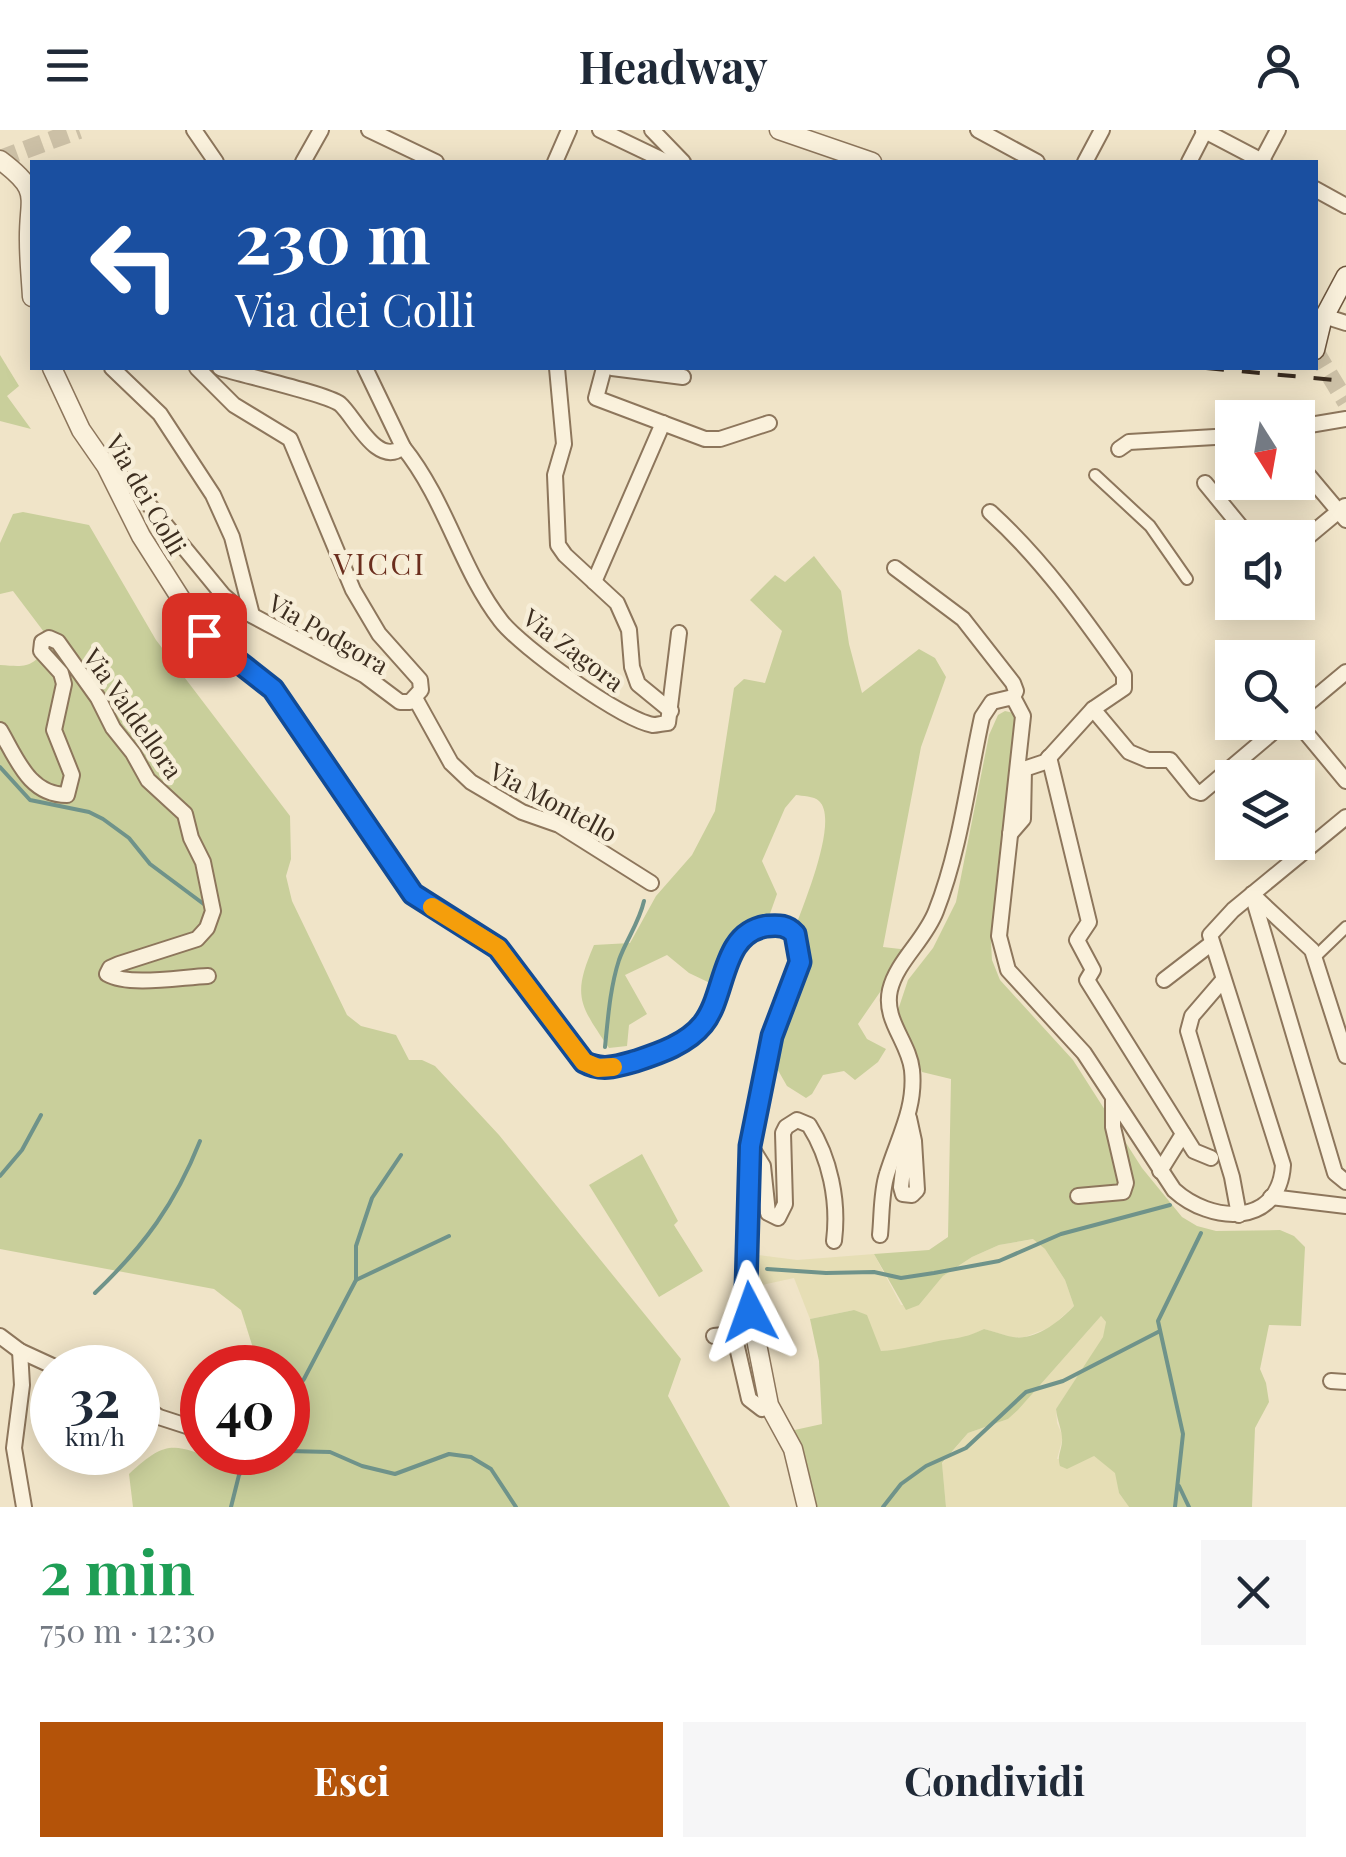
<!DOCTYPE html>
<html lang="it">
<meta charset="utf-8">
<style>
:root{--surface:#fff;--page:#f6f6f7;--text:#1f2937;--muted:#747a83;--accent:#b45309}
body{margin:0;font-family:"Playfair Display",serif;background:var(--page);color:var(--text);height:100vh;display:flex;flex-direction:column;font-size:38px;white-space:nowrap}
*{box-sizing:border-box;margin:0}
p{font-size:32px;color:var(--muted)}
.icon{flex:none;width:55px;height:55px;fill:none;stroke:currentColor;stroke-width:2;stroke-linecap:round;stroke-linejoin:round}
.map{position:relative;height:1377px;overflow:hidden}
.side{display:flex;flex-direction:column;background:var(--surface);flex:1}
.side>*{flex:none}
.top-card{position:absolute;left:30px;top:30px;width:1288px;height:210px;border-radius:0px;box-shadow:0 5px 25px #0003;background:#1a4fa0;color:#fff;overflow:hidden}
.needle{width:65px;rotate:169deg}
.fabs{position:absolute;left:1215px;top:270px;display:grid;gap:20px}
.fabs a{display:grid;place-items:center;width:100px;height:100px;border-radius:0px;background:var(--surface);box-shadow:0 5px 25px #0003;font-size:50px}
.speed{position:absolute;left:30px;top:1215px;display:flex;gap:20px;font-size:50px;font-weight:700;text-align:center}
.speed>*{display:grid;place-content:center;width:130px;height:130px;border-radius:50%;background:var(--surface);box-shadow:0 5px 25px #0003;line-height:1}
.speed small{font-size:25px;font-weight:400}
.speed .limit{border:15px solid #d22;background:#fff;color:#111}
.pin{position:absolute;display:grid;place-items:center;width:85px;height:85px;color:#fff;margin:-42px;border-radius:20px;box-shadow:0 5px 15px #0006}
.me{position:absolute;width:110px;margin:-55px;rotate:356deg;stroke-linejoin:round;filter:drop-shadow(0 0 8px #0008)}
.turn{display:flex;align-items:center;gap:35px;height:210px;padding:0 40px;font-size:45px}
.turn .icon{width:130px;height:130px;stroke-width:2.5}
.turn b{display:block;font-size:70px;line-height:85px}
.round{display:grid;place-items:center;flex:none;width:105px;height:105px;border-radius:0px;background:var(--page)}
.summary{display:flex;align-items:center;justify-content:space-between;height:170px;padding:0 40px}
h1{font-size:60px;font-weight:700;line-height:75px;color:#1e9e55}
.cta{display:flex;gap:20px;margin-top:auto;padding:20px 40px}
.cta a{flex:1;height:115px;border-radius:0px;background:var(--accent);color:#fff;font-size:40px;font-weight:700;line-height:115px;text-align:center}
.cta a+a{background:var(--page);color:var(--text)}
header{display:flex;justify-content:space-between;align-items:center;height:130px;padding:0 40px;background:var(--surface);font-size:45px;font-weight:700}
.map>svg:first-child{display:block}
.farmland{fill:#e6deb5}
.green{fill:#c9cf9b}
.lines{fill:none;stroke-linecap:round;stroke-linejoin:round}
.stream{stroke:#6f938a;stroke-width:4}
.tertiary-tunnel{stroke:#ccc0a6;stroke-width:18;stroke-dasharray:18 9;stroke-linecap:butt}
.secondary-tunnel{stroke:#ccc0a6;stroke-width:18;stroke-dasharray:18 9;stroke-linecap:butt}
.pedestrian-casing{stroke:#8d765c;stroke-width:14}
.minor-casing{stroke:#8d765c;stroke-width:18}
.tertiary-casing{stroke:#8d765c;stroke-width:21}
.secondary-casing{stroke:#6f573f;stroke-width:21}
.pedestrian{stroke:#faf1dc;stroke-width:10}
.minor{stroke:#faf1dc;stroke-width:14}
.tertiary{stroke:#faf1dc;stroke-width:18}
.secondary{stroke:#faf1dc;stroke-width:18}
.rail{stroke:#3d2e20;stroke-width:4;stroke-dasharray:18 18;stroke-linecap:butt}
.route-casing{stroke:#114b97;stroke-width:25}
.route{stroke:#1a73e8;stroke-width:18}
.slow{stroke:#f59e0b;stroke-width:18}
.labels{text-anchor:middle;dominant-baseline:central;stroke-width:9;stroke-linejoin:round;paint-order:stroke}
.street-label{font-size:25px;fill:#3d2e20;stroke:#f7eed8}
.quarter-label{font-size:30px;letter-spacing:2.5px;fill:#6b2e1e;stroke:#f7eed8}
</style>
<header><svg class="icon" aria-label="menu" viewBox="0 0 24 24"><path d="M4 6h16M4 12h16M4 18h16"/></svg>Headway<svg class="icon" aria-label="person" viewBox="0 0 24 24"><circle cx="12" cy="8" r="4"/><path d="M4 21q1-7 8-7t8 7"/></svg></header>
<div class="map">
<svg width="1346" height="1377" viewBox="0 0 1346 1377">
<rect width="100%" height="100%" fill="#f0e4c8"/>
<g class="farmland">
<path d="M 1034,1109 L 1045,1119 L 1065,1150 L 1074,1176 L 1051,1197 L 1025,1207 L 1011,1207 L 984,1199 L 959,1211 L 932,1212 L 905,1220 L 881,1221 L 854,1180 L 810,1189 L 794,1148 L 757,1156 L 758,1125 L 797,1130 L 874,1124 L 901,1175 L 919,1175 L 943,1146 L 972,1127 L 999,1115 Z"/>
<path d="M 1101,1186 L 1106,1192 L 1104,1207 L 1056,1279 L 1057,1293 L 1063,1307 L 1057,1329 L 1094,1326 L 1116,1343 L 1119,1363 L 1129,1377 L 946,1377 L 942,1334 L 968,1303 L 1008,1289 L 1018,1280 Z"/>
</g>
<g class="green">
<path d="M 0,225 L 19,256 L 7,266 L 31,299 L 0,291 Z"/>
<path d="M 23,382 L 89,395 L 156,510 L 290,686 L 291,729 L 286,746 L 292,771 L 347,885 L 361,896 L 396,905 L 409,930 L 422,930 L 435,936 L 499,1005 L 681,1229 L 668,1266 L 730,1377 L 133,1377 L 129,1344 C 166,1310 173,1313 218,1331 L 239,1323 L 288,1322 L 288,1238 L 259,1237 L 241,1180 L 214,1159 L 0,1119 L 0,535 C 28,537 32,538 49,514 L 44,502 L 13,461 L 0,464 L 0,413 L 13,384 Z"/>
<path d="M 814,426 L 841,461 L 849,514 L 862,563 L 919,519 L 935,528 L 946,547 L 921,617 L 883,817 L 909,820 L 858,894 L 867,909 L 886,919 L 878,932 L 855,950 L 844,941 L 823,945 L 812,964 L 806,968 L 787,956 L 775,935 L 802,807 L 797,793 C 805,770 839,689 819,671 C 814,666 802,666 796,665 L 785,678 L 762,731 L 777,764 L 767,792 C 729,807 724,814 710,853 L 689,843 L 667,825 L 625,845 L 647,884 L 629,895 L 627,916 L 609,918 C 579,874 572,866 594,815 L 630,813 L 656,766 L 692,725 L 715,681 L 734,558 L 744,549 L 765,553 L 782,501 L 750,470 L 775,445 L 785,452 Z"/>
<path d="M 1005,581 L 1014,583 L 1017,600 L 991,812 L 992,830 L 1000,850 L 1073,930 L 1142,1038 L 1182,1087 L 1197,1096 L 1216,1101 L 1280,1100 L 1294,1106 L 1305,1117 L 1301,1196 L 1269,1195 L 1260,1239 L 1266,1253 L 1269,1272 L 1255,1298 L 1252,1377 L 1129,1377 L 1119,1363 L 1115,1343 L 1094,1326 L 1067,1339 L 1060,1336 C 1057,1326 1061,1322 1062,1312 C 1063,1302 1057,1290 1056,1279 L 1103,1207 L 1106,1192 L 1101,1186 L 1018,1280 L 1008,1289 L 968,1303 L 942,1333 L 946,1377 L 814,1377 L 790,1301 L 822,1294 L 819,1231 L 810,1189 L 854,1180 L 867,1185 L 881,1221 C 899,1220 913,1216 929,1213 C 953,1207 959,1211 984,1199 C 993,1201 1000,1204 1008,1206 C 1033,1213 1058,1193 1074,1176 L 1065,1150 L 1045,1119 L 1033,1109 L 999,1115 L 972,1127 L 943,1146 L 919,1175 L 906,1180 L 874,1124 L 929,1120 L 948,1107 L 951,949 L 922,942 L 898,880 L 908,850 L 933,818 L 956,772 L 989,605 L 998,585 Z"/>
<path d="M 642,1024 L 678,1091 L 674,1095 L 703,1141 L 659,1167 L 589,1055 Z"/>
</g>
<g class="lines">
<g class="stream">
<path d="M 0,637 L 30,670 L 89,682 L 103,689 L 129,708 L 150,734 L 205,775"/>
<path d="M 605,917 C 608,888 610,858 619,830 C 626,810 639,793 644,771"/>
<path d="M 0,1046 L 22,1020 L 41,985"/>
<path d="M 767,1139 L 826,1143 L 874,1142 L 901,1148 L 934,1143 L 999,1131 L 1061,1104 L 1170,1075"/>
<path d="M 356,1150 L 449,1106"/>
<path d="M 95,1163 C 144,1116 175,1074 200,1011"/>
<path d="M 288,1270 L 304,1249 L 356,1150 L 356,1116 L 372,1068 L 401,1025"/>
<path d="M 288,1321 L 330,1322 L 362,1336 L 395,1344 L 449,1324 L 471,1327 L 491,1339 L 516,1377"/>
<path d="M 1179,1356 L 1189,1377"/>
<path d="M 231,1377 L 239,1345 L 255,1322"/>
<path d="M 883,1377 L 901,1354 L 926,1336 L 966,1318 L 1026,1262 L 1063,1251 L 1160,1201"/>
<path d="M 1175,1377 L 1183,1304 L 1158,1191 L 1201,1103"/>
</g>
<path class="tertiary-tunnel" d="M 0,29 L 79,0"/>
<path class="secondary-tunnel" d="M 1315,221 L 1346,272"/>
<defs>
<g id="pedestrian">
<path d="M 1095,345 L 1150,396 L 1187,449"/>
<path d="M 1315,827 L 1346,797"/>
</g>
<g id="minor">
<path d="M 194,0 L 216,32"/>
<path d="M 369,0 L 436,32"/>
<path d="M 600,0 L 667,32"/>
<path d="M 652,0 L 683,32"/>
<path d="M 978,0 L 1037,32"/>
<path d="M 1203,0 L 1264,32"/>
<path d="M 303,32 L 321,0"/>
<path d="M 555,32 L 569,0"/>
<path d="M 1085,32 L 1102,0"/>
<path d="M 1189,32 L 1205,1"/>
<path d="M 1261,32 L 1278,0"/>
<path d="M 1315,59 L 1346,76"/>
<path d="M 1324,186 L 1346,193"/>
<path d="M 112,238 L 160,284 L 213,365 L 232,407 L 252,485"/>
<path d="M 220,238 C 242,245 327,264 340,274 C 355,287 377,338 403,317 L 365,238"/>
<path d="M 557,238 L 564,314 L 555,345 L 558,415 L 565,425 L 617,473 L 629,500 L 632,537 L 638,554 L 671,581"/>
<path d="M 604,238 L 596,268 L 705,309 L 720,309 L 769,293"/>
<path d="M 612,238 L 683,247"/>
<path d="M 1298,297 L 1346,289"/>
<path d="M 403,317 C 447,372 460,438 501,491 C 520,516 622,590 653,595 C 658,595 663,593 668,593 L 679,503"/>
<path d="M 1119,319 L 1129,312 L 1232,306"/>
<path d="M 1298,333 L 1346,390"/>
<path d="M 106,336 L 136,359 L 223,465 L 238,478 L 364,545 L 400,572 L 410,572 L 421,560 L 420,550 L 379,504 L 353,460 L 290,309 L 234,275 L 197,238"/>
<path d="M 1205,353 L 1250,408"/>
<path d="M 990,382 C 1043,430 1083,487 1124,545 L 1124,558 L 1093,579 L 1045,632 L 1024,639 L 1023,689 L 1010,704"/>
<path d="M 1298,415 L 1345,376"/>
<path d="M 895,438 L 963,489 L 1013,553 L 1016,561 L 1013,567"/>
<path d="M 594,452 L 663,293"/>
<path d="M 1238,522 L 1242,528"/>
<path d="M 415,568 L 451,633 L 471,652 L 522,682 L 559,695 L 651,753"/>
<path d="M 1230,573 L 1232,570"/>
<path d="M 1093,579 L 1129,622 L 1148,630 L 1170,630 L 1195,661 L 1201,663 L 1285,592"/>
<path d="M 1298,582 L 1346,542"/>
<path d="M 1297,592 L 1346,651"/>
<path d="M 0,600 C 17,629 29,665 67,665 L 72,645 L 54,600 L 64,554 L 61,543 L 41,521 L 42,512 L 49,508 L 58,512 L 98,568 L 113,598 L 133,623 L 148,650 L 185,684 L 191,708 L 203,732 L 213,781 L 207,798 L 197,809 L 119,834 L 110,838 L 107,844 C 130,857 181,847 208,846"/>
<path d="M 1049,627 L 1089,792 L 1077,810 L 1093,840 L 1087,850 L 1194,1021 L 1211,1028"/>
<path d="M 1252,764 L 1335,1043 L 1346,1052"/>
<path d="M 1255,767 L 1312,820 L 1346,926"/>
<path d="M 1164,850 L 1212,813"/>
<path d="M 1223,850 L 1192,886 L 1188,901 L 1232,1047 L 1239,1085"/>
<path d="M 909,988 L 914,1011 L 917,1060 L 912,1065 L 903,1064 L 901,1057 Z"/>
<path d="M 750,1015 L 763,1036 L 768,1083 L 778,1088 L 785,1074 L 783,1003 L 786,997 L 797,990 L 809,995 C 830,1028 839,1071 834,1111"/>
<path d="M 1160,1041 L 1183,1004"/>
<path d="M 1078,1066 L 1123,1062 L 1126,1053 L 1113,997 L 1113,970"/>
<path d="M 1271,1067 L 1346,1076"/>
<path d="M 880,1105 C 882,1085 881,1062 887,1044 C 898,1008 916,978 912,940 C 909,912 883,890 890,860 C 897,831 925,810 936,781 C 960,720 968,651 982,587 L 992,572 L 1013,567 L 1023,586 L 999,806 L 1008,840 L 1084,923 L 1174,1060 C 1210,1093 1279,1098 1283,1035 L 1210,805 L 1233,780 L 1346,687"/>
<path d="M 0,1206 L 20,1221 L 57,1238"/>
<path d="M 714,1206 L 734,1204 L 749,1269 L 762,1279 L 769,1275"/>
<path d="M 20,1221 L 22,1255 L 14,1318 L 24,1377"/>
<path d="M 1331,1251 L 1346,1252"/>
<path d="M 138,1273 L 159,1287 L 196,1299"/>
</g>
<g id="tertiary">
<path d="M 779,0 L 872,32"/>
<path d="M 0,30 C 43,62 28,66 29,111 C 29,130 31,149 32,167"/>
<path d="M 52,238 L 81,300 L 106,336 L 141,406 L 204,505 L 273,559 L 413,764 L 498,818 L 584,932 C 602,942 618,936 636,931 C 660,924 687,914 703,894 C 727,864 720,802 767,796 C 779,794 787,795 795,804 L 800,833 L 772,905 L 750,1015 L 746,1158 L 769,1275 L 793,1319 L 807,1377"/>
</g>
<path id="secondary" d="M 1315,220 L 1322,191 L 1346,146"/>
</defs>
<use href="#pedestrian" class="pedestrian-casing"/>
<use href="#minor" class="minor-casing"/>
<use href="#tertiary" class="tertiary-casing"/>
<use href="#secondary" class="secondary-casing"/>
<use href="#pedestrian" class="pedestrian"/>
<use href="#minor" class="minor"/>
<use href="#tertiary" class="tertiary"/>
<use href="#secondary" class="secondary"/>
<path class="rail" d="M 1206,238 L 1346,251"/>
</g>
<g class="lines">
<defs>
<path id="route" d="M 204,505 L 273,559 L 413,764 L 498,818 L 584,932 C 602,942 618,936 636,931 C 660,923 687,914 703,894 C 727,864 720,803 767,796 C 779,795 787,795 795,804 L 800,832 L 772,906 L 750,1016 L 746,1158 L 750,1182"/>
</defs>
<use href="#route" class="route-casing"/>
<use href="#route" class="route"/>
<path class="slow" d="M 432,777 L 498,818 L 584,932 L 598,938 L 613,937"/>
</g>
<g class="labels">
<g class="street-label">
<text transform="translate(147 364) rotate(60)">Via dei Colli</text>
<text transform="translate(329 503) rotate(30)">Via Podgora</text>
<text transform="translate(574 519) rotate(37)">Via Zagora</text>
<text transform="translate(134 583) rotate(55)">Via Valdellora</text>
<text transform="translate(554 671) rotate(28)">Via Montello</text>
</g>
<g class="quarter-label">
<text x="380" y="433">VICCI</text>
</g>
</g>
</svg>
<div class="fabs">
<a><svg class="needle" viewBox="-14 -14 28 28"><path d="M0-13l5 13h-10z" fill="#e53935"/><path d="M0 13l5-13h-10z" fill="#747a83"/></svg></a>
<a><svg class="icon" aria-label="sound" viewBox="0 0 24 24"><path d="M4 9h4l5-4v14l-5-4H4zM17 9q2 3 0 6"/></svg></a>
<a><svg class="icon" aria-label="search" viewBox="0 0 24 24"><circle cx="10" cy="10" r="6"/><path d="M15 15l6 6"/></svg></a>
<a><svg class="icon" aria-label="layers" viewBox="0 0 24 24"><path d="M12 4l9 5-9 5-9-5zM3 14l9 5 9-5"/></svg></a>
</div>
<div class="speed"><div>32<small>km/h</small></div><div class="limit">40</div></div>
<div class="pin" style="left:204px;top:505px;background:#d93025"><svg class="icon" aria-label="arrive" viewBox="0 0 24 24"><path d="M6 21V4h12l-3 4 3 4H6"/></svg></div>
<svg class="me" style="left:750px;top:1182px" viewBox="-20 -20 40 40"><path d="M0-17L14 15 0 8-14 15z" fill="#1a73e8" stroke="#fff" stroke-width="4"/></svg>
<div class="top-card">
<div class="turn"><svg class="icon" aria-label="left" viewBox="0 0 24 24"><path d="M17 20v-9H6M10 6l-5 5 5 5"/></svg><div><b>230 m</b>Via dei Colli</div></div>
</div>
</div>
<section class="side">
<div class="summary"><div><h1>2 min</h1><p>750 m · 12:30</p></div><a class="round"><svg class="icon" aria-label="close" viewBox="0 0 24 24"><path d="M6 6l12 12M18 6L6 18"/></svg></a></div>
<div class="cta"><a>Esci</a><a>Condividi</a></div>
</section>
